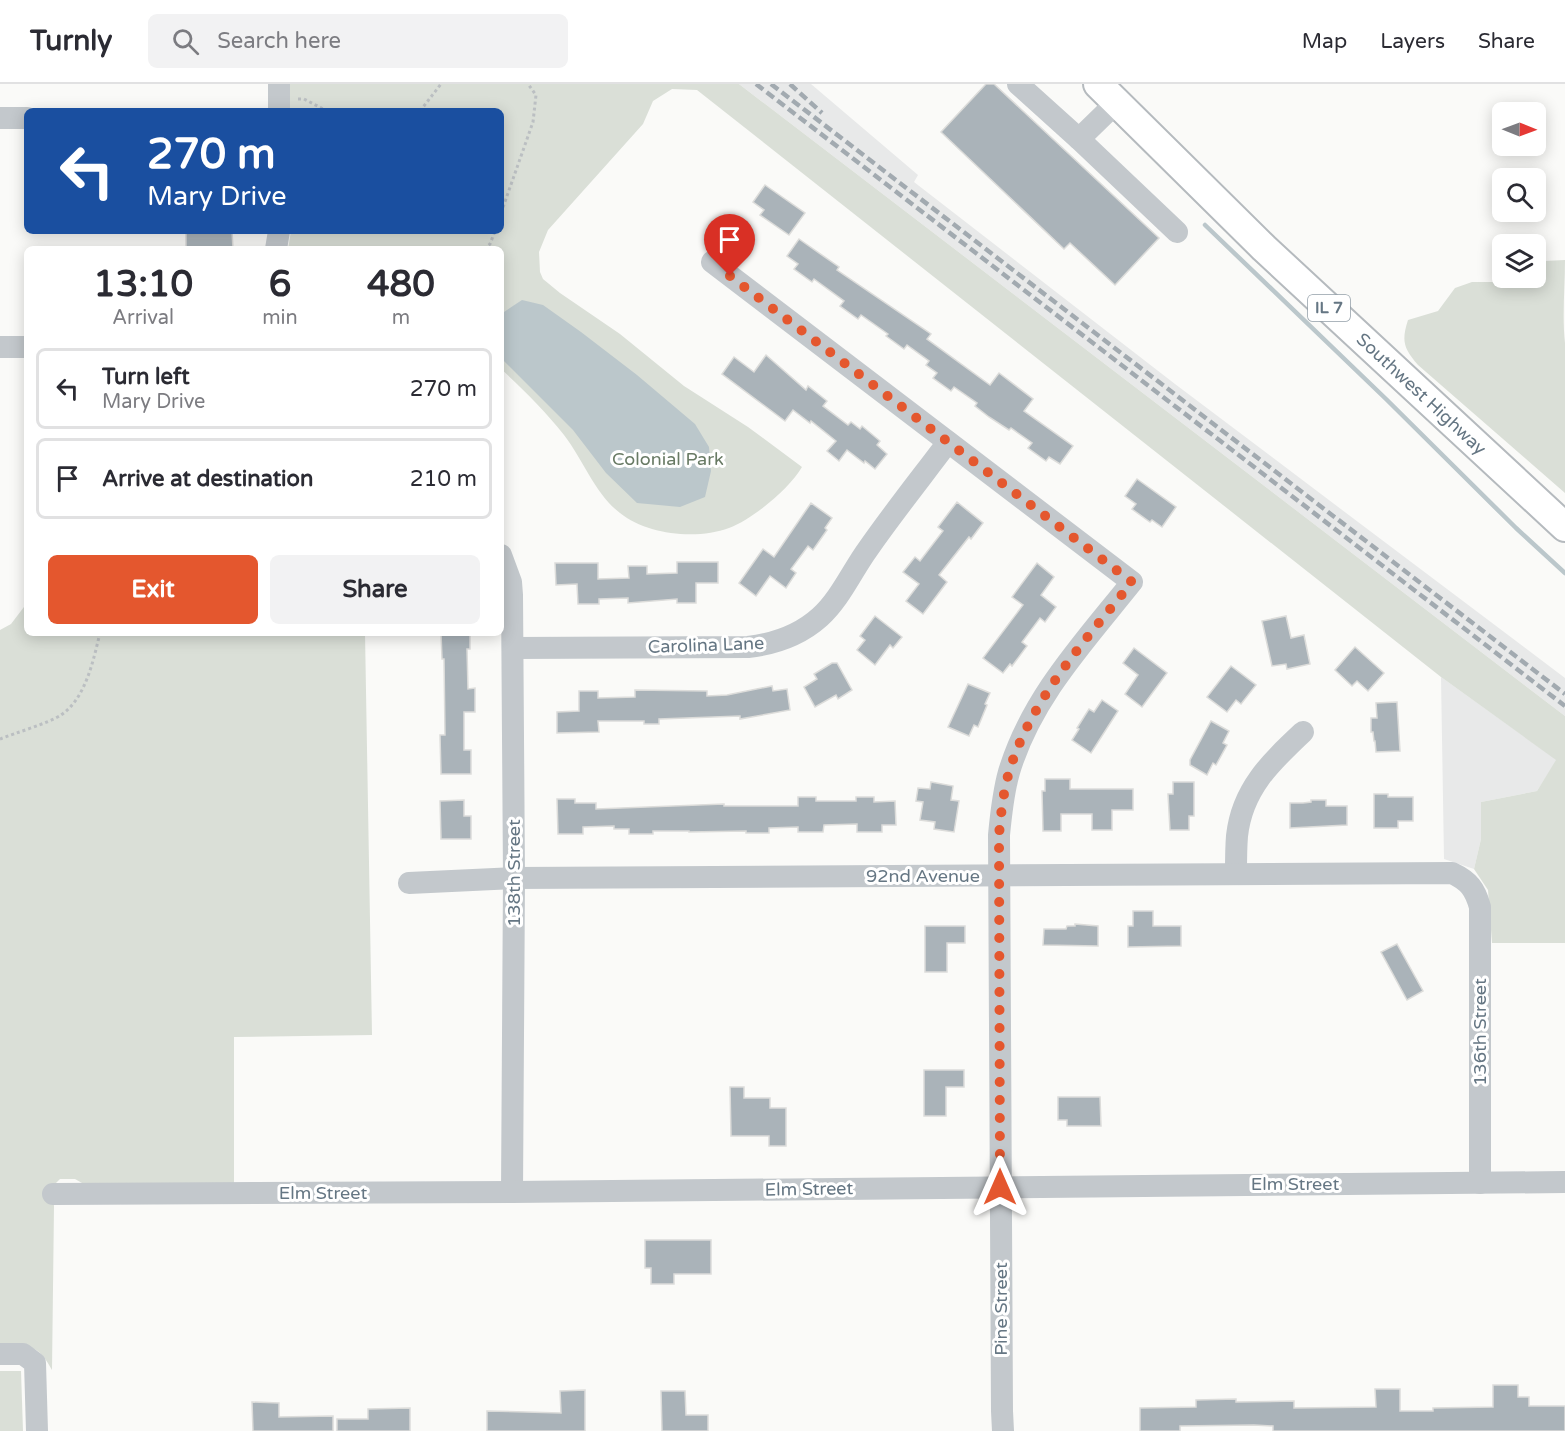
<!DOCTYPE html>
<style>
:root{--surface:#fff;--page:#f2f2f3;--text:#2b2b33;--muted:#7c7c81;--line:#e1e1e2;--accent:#e4572e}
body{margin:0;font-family:"Varela Round",sans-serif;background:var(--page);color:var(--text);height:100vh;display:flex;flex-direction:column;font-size:22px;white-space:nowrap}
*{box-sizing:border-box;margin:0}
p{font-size:20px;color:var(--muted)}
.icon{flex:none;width:33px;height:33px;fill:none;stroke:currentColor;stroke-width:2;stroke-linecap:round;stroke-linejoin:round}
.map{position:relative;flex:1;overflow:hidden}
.drawer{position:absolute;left:24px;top:162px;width:480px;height:390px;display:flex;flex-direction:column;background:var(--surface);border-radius:9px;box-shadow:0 3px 15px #0003}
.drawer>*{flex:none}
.top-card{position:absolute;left:24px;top:24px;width:480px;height:126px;border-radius:9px;box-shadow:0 3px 15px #0003;background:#1a4fa0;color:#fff;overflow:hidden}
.needle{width:39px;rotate:91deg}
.controls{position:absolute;left:1492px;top:18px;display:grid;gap:12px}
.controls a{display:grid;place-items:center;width:54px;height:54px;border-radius:9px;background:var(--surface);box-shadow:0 3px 15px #0003;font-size:30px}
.pin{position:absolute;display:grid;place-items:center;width:51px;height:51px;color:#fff;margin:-62px -26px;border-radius:50% 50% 50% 0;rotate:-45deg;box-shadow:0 0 6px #0007}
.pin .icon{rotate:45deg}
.me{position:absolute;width:66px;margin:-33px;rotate:0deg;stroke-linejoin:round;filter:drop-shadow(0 0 4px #0008)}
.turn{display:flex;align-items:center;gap:21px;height:126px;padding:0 24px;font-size:27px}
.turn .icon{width:78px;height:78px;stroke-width:2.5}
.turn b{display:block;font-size:42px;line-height:51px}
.eta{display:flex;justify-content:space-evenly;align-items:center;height:102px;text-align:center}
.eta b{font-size:36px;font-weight:800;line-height:42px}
.primary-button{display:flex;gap:12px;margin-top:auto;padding:12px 24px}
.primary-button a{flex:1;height:69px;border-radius:9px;background:var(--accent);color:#fff;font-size:24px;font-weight:800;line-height:69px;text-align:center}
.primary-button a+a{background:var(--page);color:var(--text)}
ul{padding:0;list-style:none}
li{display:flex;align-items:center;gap:18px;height:81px;margin:0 12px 9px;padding:0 12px;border:3px solid var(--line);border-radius:9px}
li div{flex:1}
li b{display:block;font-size:22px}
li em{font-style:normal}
header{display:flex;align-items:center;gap:36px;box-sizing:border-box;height:84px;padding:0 30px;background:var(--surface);border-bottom:2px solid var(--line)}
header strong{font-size:28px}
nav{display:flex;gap:33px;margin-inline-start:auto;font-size:21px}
.search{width:420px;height:54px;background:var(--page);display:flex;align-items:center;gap:15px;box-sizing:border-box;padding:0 21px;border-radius:9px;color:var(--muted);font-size:22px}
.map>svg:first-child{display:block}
.built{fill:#e8e9e9}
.green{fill:#dadfd7}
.water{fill:#bbc7cb}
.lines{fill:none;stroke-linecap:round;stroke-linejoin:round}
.stream{stroke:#bbc7cb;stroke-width:4.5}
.building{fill:#aab3b9;stroke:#dcdcda;stroke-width:1.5}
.major-casing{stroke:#b5babe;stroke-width:32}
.path{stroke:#bbbfc2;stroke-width:3;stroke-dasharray:3 3;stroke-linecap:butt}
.minor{stroke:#c3c8cc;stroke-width:22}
.major{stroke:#fff;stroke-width:28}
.rail{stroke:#a2aab0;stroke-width:4.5;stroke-dasharray:9 4.5;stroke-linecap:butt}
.route{stroke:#e4572e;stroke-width:10;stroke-dasharray:0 18}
.labels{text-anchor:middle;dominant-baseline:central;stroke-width:6;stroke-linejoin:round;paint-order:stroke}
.shield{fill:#fff;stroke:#939fa8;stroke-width:1.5}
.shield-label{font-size:16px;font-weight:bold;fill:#657683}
.street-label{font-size:18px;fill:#657683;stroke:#fff}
.park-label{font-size:18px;fill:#687a64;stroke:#fff}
</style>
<header>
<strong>Turnly</strong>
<div class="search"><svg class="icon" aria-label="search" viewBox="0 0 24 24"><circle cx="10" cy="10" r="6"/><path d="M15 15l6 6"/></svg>Search here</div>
<nav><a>Map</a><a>Layers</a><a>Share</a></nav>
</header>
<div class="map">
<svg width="1565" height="1347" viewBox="0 0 1565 1347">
<rect width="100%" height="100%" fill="#fafaf8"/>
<g class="built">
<path d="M 739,0 L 811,0 L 918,91 L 914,98 L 1175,300 L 1565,594 L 1565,632 Z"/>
<path d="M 1441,593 L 1557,676 L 1537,707 L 1481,718 L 1481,755 L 1474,785 L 1444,775 Z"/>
</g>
<g class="green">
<path d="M 290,0 L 739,0 L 1565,632 L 1565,859 L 1492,859 L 1488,806 L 1474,785 L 1481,755 L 1481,718 L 1537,707 L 1556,676 L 1441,593 L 697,6 L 672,5 L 653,17 L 643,40 L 548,146 L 539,168 L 540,188 L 543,195 L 560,209 L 620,250 L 684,302 L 748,343 L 802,383 C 789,405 753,435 729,444 C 697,456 647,451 620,429 C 595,410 584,377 564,351 C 546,328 523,305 501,285 L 501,165 L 288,165 L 291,147 L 501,147 L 501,27 L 290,27 Z"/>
<path d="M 1565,176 C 1565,204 1562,232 1565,259 L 1565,409 L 1418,281 C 1404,264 1401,258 1408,236 L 1438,227 L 1455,204 L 1472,198 L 1510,198 L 1522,194 L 1536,194 L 1536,186 L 1544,177 Z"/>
<path d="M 27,519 L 27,549 L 365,549 L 372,951 L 234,953 L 234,1101 L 89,1103 L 75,1095 L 60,1095 L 52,1103 L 54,1122 L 52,1286 C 38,1259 29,1262 0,1262 L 0,546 L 11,540 Z"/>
<path d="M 0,1287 L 21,1287 L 23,1347 L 0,1347 Z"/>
</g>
<path class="water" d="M 522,216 L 543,221 L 581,248 L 637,291 L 695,340 L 709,363 L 711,387 L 705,413 L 680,423 L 637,419 L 606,389 L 573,346 L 501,274 L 501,233 L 504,228 Z"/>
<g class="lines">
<path class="stream" d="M 1205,141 L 1386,315 L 1516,444 L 1565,489"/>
</g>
<g class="building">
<path d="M 986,0 L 994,0 L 1159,154 L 1115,201 L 1070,159 L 1064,165 L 941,48 Z"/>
<path d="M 765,101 L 805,129 L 789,151 L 760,131 L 764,126 L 753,118 Z"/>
<path d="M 186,147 L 232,147 L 233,165 L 186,165 Z"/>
<path d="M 799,155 L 839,183 L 837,186 L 931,250 L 927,255 L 990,301 L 999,289 L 1033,315 L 1024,327 L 1073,362 L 1060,380 L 1049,373 L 1046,377 L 1028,364 L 1032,359 L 1011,344 L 1009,346 L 989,333 L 975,322 L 977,319 L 954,303 L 951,307 L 933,294 L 937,289 L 926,281 L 929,277 L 907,261 L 904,265 L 886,252 L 888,250 L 861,231 L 858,235 L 840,222 L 844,217 L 814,195 L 812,198 L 794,185 L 798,180 L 787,172 Z"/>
<path d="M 766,271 L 806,306 L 808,302 L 827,317 L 823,322 L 848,341 L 851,338 L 860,345 L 862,342 L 880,357 L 877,361 L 887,370 L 875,385 L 865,377 L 864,379 L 847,366 L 839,377 L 827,367 L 836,357 L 811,337 L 810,339 L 793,326 L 785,337 L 722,290 L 734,273 L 754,288 Z"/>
<path d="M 1137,395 L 1176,423 L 1162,443 L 1152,436 L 1150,438 L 1132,425 L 1136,420 L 1125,412 Z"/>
<path d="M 957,418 L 983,439 L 971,455 L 969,453 L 939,491 L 947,498 L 923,530 L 906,517 L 919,500 L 903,488 L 915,473 L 920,477 L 943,447 L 938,443 Z"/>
<path d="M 811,419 L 832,434 L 825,444 L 827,446 L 813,466 L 808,462 L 791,485 L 796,489 L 786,504 L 770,492 L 756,512 L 739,499 L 763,465 L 774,473 Z"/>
<path d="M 677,478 L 718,478 L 718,499 L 696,499 L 696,519 L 677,519 L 677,515 L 628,519 L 628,514 L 599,515 L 599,520 L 578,520 L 577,500 L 556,501 L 555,479 L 598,479 L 598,495 L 629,494 L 628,482 L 647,482 L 647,490 L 677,489 Z"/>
<path d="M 1037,479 L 1054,493 L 1041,511 L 1056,523 L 1045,538 L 1040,534 L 1022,558 L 1027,562 L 1012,582 L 1010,580 L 1003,589 L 983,574 L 1023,521 L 1012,513 Z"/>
<path d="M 875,532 L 902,553 L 893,564 L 890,561 L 875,581 L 857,566 L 865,556 L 860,552 Z"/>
<path d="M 1286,532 L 1291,554 L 1304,551 L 1310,580 L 1287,585 L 1286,580 L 1272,582 L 1262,537 Z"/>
<path d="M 441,549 L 470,549 L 470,565 L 467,565 L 468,605 L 475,604 L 475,628 L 464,628 L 464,666 L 471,666 L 471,690 L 441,690 L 440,651 L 445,651 L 444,575 L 442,575 Z"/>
<path d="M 1355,563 L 1384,589 L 1368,607 L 1357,597 L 1352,602 L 1335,586 Z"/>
<path d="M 1134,564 L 1167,589 L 1142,623 L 1125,610 L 1138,591 L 1123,579 Z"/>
<path d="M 832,579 L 837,579 L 852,606 L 838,615 L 836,611 L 815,623 L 804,603 L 817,595 L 814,590 Z"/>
<path d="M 1231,582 L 1256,601 L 1241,620 L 1236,616 L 1227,628 L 1207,613 Z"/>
<path d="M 968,600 L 990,609 L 985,620 L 987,621 L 978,643 L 974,641 L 969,652 L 948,643 Z"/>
<path d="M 772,602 L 773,607 L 787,605 L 790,626 L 740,635 L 740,632 L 659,635 L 659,640 L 644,640 L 644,637 L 598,637 L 599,648 L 557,649 L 557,628 L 579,627 L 579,607 L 598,607 L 598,614 L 635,613 L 635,606 L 707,607 L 707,612 L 727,611 Z"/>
<path d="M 1102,616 L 1118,627 L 1091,669 L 1072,656 L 1079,645 L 1077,644 L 1089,625 L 1094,628 Z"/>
<path d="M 1397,618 L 1400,667 L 1376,668 L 1375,657 L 1374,657 L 1373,648 L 1371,648 L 1371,634 L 1377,634 L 1376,619 Z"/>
<path d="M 1211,637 L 1229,647 L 1223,659 L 1227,661 L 1216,681 L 1213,679 L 1207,691 L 1190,681 L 1190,676 Z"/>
<path d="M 1045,695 L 1070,695 L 1070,705 L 1133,705 L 1133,726 L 1112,726 L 1112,746 L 1092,746 L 1092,730 L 1061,730 L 1061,747 L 1043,747 L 1042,707 L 1045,707 Z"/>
<path d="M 931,698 L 953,702 L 951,716 L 959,717 L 954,748 L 934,745 L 935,738 L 920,736 L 923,718 L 916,717 L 918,704 L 930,705 Z"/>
<path d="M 1173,698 L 1194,698 L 1194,732 L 1189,732 L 1189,746 L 1170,746 L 1168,710 L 1173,710 Z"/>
<path d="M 1374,710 L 1388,710 L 1388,713 L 1413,713 L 1413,737 L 1398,737 L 1398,744 L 1374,744 Z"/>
<path d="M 798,713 L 816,713 L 816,717 L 856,717 L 856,713 L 874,713 L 874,718 L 895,717 L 896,741 L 882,741 L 882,748 L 857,748 L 857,740 L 824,741 L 823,748 L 798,748 L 798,743 L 769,744 L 769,749 L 746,749 L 746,747 L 689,748 L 689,747 L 653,747 L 653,750 L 629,750 L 629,745 L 614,745 L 614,742 L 583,743 L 583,750 L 558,750 L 557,715 L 575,715 L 575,719 L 596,719 L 596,725 L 724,720 L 724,722 L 798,722 Z"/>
<path d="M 464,716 L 464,732 L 471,732 L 471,755 L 441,755 L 440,717 Z"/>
<path d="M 1311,716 L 1326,716 L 1326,722 L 1347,722 L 1347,741 L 1290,744 L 1290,719 L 1303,719 L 1311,718 Z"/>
<path d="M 1133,827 L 1153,827 L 1153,842 L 1181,842 L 1181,862 L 1128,863 L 1128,842 L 1133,842 Z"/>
<path d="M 1075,840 L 1098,842 L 1098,862 L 1043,861 L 1044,845 L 1066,845 L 1067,842 L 1075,842 Z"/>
<path d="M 925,842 L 965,842 L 965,859 L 947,859 L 947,888 L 925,888 Z"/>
<path d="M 1397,860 L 1423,907 L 1407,916 L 1381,868 Z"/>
<path d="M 924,986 L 964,986 L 964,1003 L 946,1003 L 946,1032 L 924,1032 Z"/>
<path d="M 730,1003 L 744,1003 L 744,1014 L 770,1014 L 770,1024 L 786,1024 L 786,1062 L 769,1062 L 769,1052 L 731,1052 Z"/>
<path d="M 1058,1013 L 1100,1013 L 1101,1042 L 1067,1042 L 1067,1036 L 1058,1036 Z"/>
<path d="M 645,1156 L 711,1156 L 711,1190 L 674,1190 L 674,1200 L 651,1200 L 651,1184 L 645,1184 Z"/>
<path d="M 1493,1301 L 1518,1301 L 1518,1313 L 1529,1313 L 1529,1322 L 1565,1322 L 1565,1347 L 1273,1347 L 1273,1342 L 1254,1341 L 1180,1342 L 1180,1347 L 1140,1347 L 1140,1324 L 1196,1323 L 1196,1316 L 1236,1315 L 1236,1318 L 1294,1317 L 1294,1324 L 1376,1323 L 1375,1305 L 1400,1305 L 1400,1327 L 1433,1327 L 1433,1324 L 1493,1323 Z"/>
<path d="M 585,1306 L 585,1347 L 487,1347 L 487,1327 L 561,1329 L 560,1307 Z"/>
<path d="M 661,1307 L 685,1307 L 686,1331 L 708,1331 L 708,1347 L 662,1347 Z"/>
<path d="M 252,1318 L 279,1319 L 279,1333 L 333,1332 L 333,1347 L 253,1347 Z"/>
<path d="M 410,1324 L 410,1347 L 337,1347 L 337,1335 L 368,1335 L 368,1325 Z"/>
</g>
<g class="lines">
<defs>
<g id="major">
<path id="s1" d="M 1098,0 L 1264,164 L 1565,443"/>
</g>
</defs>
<use href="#major" class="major-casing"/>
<g class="path">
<path d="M 298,15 L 304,15 L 327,27"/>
<path d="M 420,27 L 441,0"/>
<path d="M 501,129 L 533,38 L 536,11 L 528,0"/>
<path d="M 484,165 L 490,160 L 495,147"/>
<path d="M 0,655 C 15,649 49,639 61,631 C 86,614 93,577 100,549"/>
</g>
<g class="minor">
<path d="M 279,0 L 279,27"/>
<path d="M 1018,0 L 1079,55"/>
<path d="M 1117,18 L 1079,55 L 1177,148"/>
<path d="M 0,34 L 27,34"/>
<path d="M 276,165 L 279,147"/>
<path d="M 712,178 L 1132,498 C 1085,557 1031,614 1009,688 C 1003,709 1001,730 999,751 L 1002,1327 L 1003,1347"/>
<path d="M 0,263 L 27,263"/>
<path d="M 501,471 L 511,498 L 512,511 L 514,794 L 512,1108"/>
<path d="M 513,564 L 748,563 C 774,560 800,551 820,533 C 840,515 852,487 868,465 C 893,429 921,394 948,358"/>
<path d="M 1236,789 C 1236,777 1236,764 1237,752 C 1242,705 1271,678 1303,648"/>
<path d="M 409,799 L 514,794 L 1452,789 C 1469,797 1475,805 1480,823 L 1480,1099"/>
<path d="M 53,1110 L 512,1108 L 1565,1098"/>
<path d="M 0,1270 L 23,1270 L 35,1279 L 37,1347"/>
</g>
<use href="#major" class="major"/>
<g class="rail">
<path d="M 756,0 L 1565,622"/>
<path d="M 771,0 L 1565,610"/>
<path d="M 790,0 L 822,29"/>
</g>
</g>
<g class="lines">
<path class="route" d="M 730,192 L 1132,498 C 1085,557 1031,615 1009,688 C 1003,709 1001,730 999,751 L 1000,1103"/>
</g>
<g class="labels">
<rect class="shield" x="1308" y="211" width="42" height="26" rx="4.5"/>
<g class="shield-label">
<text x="1329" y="224">IL 7</text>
</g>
<g class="street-label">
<text stroke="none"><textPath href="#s1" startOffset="448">Southwest Highway</textPath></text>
<text transform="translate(706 561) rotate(-2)">Carolina Lane</text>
<text transform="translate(514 789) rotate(-90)">138th Street</text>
<text x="923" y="792">92nd Avenue</text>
<text transform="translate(1480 948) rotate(-90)">136th Street</text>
<text x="1295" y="1100">Elm Street</text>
<text transform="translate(809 1105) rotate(-1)">Elm Street</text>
<text x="323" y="1109">Elm Street</text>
<text transform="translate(1001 1225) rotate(-90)">Pine Street</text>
</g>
<g class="park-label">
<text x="668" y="375">Colonial Park</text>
</g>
</g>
</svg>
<div class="controls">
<a><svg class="needle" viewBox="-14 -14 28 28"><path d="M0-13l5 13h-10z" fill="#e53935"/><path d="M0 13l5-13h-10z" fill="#7c7c81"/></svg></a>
<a><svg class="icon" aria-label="search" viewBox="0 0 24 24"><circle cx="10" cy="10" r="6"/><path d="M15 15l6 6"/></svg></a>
<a><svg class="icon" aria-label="layers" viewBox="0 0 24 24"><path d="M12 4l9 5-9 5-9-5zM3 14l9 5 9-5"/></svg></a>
</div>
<div class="pin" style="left:730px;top:192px;background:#d93025"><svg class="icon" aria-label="arrive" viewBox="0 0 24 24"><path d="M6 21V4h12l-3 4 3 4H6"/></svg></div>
<svg class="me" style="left:1000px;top:1103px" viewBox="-20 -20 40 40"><path d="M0-17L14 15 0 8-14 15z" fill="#e4572e" stroke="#fff" stroke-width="4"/></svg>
<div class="top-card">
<div class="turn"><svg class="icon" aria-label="left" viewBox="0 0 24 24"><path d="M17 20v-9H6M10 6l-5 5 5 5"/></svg><div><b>270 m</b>Mary Drive</div></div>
</div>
<section class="drawer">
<div class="eta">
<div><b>13:10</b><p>Arrival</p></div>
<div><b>6</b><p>min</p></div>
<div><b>480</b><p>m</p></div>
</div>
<ul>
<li><svg class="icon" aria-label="left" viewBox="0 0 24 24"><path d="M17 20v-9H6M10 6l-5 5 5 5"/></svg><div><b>Turn left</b><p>Mary Drive</p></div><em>270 m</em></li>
<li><svg class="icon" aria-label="arrive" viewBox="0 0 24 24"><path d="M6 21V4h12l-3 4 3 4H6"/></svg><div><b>Arrive at destination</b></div><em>210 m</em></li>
</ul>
<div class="primary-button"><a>Exit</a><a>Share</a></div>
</section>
</div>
